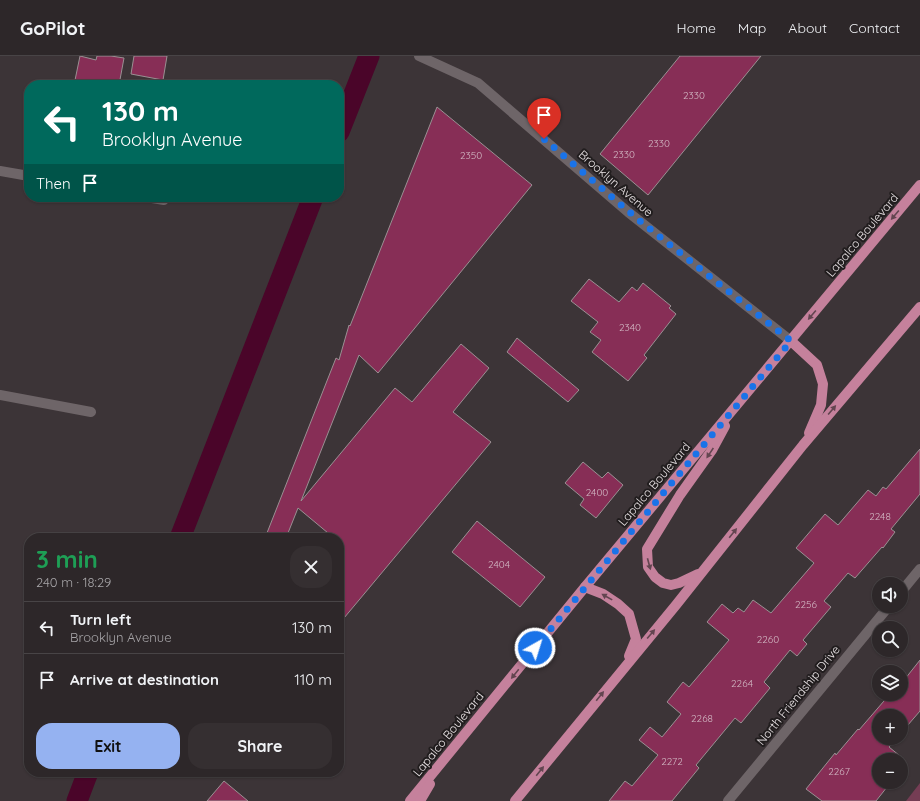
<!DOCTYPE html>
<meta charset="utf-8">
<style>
:root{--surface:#2d2729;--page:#352f31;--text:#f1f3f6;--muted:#a7a5a8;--line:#484446;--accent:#95b2f1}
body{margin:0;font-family:Quicksand,sans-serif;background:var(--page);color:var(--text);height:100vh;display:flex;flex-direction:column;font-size:15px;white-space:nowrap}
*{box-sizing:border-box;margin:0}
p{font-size:13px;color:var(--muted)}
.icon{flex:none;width:22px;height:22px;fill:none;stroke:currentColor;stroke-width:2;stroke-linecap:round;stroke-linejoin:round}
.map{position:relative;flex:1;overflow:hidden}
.side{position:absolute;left:24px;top:477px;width:320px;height:244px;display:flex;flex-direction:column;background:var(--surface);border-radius:16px;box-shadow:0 1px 3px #0004,0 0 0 1px var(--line)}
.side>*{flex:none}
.guide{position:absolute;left:24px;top:24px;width:320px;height:122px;border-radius:16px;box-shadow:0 1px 3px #0004,0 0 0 1px var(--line);background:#00695c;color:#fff;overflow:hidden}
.controls{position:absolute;left:872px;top:521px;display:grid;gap:8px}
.controls a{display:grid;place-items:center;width:36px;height:36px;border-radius:50%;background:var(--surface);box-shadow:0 1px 3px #0004,0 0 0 1px var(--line);font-size:20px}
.pin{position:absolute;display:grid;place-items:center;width:34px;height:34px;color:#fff;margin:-41px -17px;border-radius:50% 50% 50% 0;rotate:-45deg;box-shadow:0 0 4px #0007}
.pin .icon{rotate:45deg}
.me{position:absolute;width:44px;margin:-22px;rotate:39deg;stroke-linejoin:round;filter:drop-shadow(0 0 3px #0008)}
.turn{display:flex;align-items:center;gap:14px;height:84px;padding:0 12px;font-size:18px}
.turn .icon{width:52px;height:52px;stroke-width:2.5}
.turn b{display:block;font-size:28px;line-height:34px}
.then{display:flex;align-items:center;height:38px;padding:0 12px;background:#0003;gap:8px;font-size:15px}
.round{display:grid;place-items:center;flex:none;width:42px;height:42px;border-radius:16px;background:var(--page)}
.head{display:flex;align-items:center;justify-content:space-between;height:68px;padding:0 12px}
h1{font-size:24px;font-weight:800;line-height:30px;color:#1e9e55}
.primary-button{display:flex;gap:8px;margin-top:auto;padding:8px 12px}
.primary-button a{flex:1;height:46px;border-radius:16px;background:var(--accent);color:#111;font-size:16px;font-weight:800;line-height:46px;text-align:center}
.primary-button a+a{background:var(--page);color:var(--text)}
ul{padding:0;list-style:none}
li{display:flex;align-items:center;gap:12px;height:52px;padding:0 12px;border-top:1px solid var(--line)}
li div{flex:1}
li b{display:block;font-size:15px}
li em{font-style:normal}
header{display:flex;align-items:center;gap:24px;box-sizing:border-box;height:56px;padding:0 20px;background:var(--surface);border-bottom:1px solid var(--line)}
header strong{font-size:19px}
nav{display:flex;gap:22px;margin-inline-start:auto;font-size:14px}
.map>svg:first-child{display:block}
.green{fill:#753d54}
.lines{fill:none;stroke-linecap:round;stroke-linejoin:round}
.canal{stroke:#4a0529;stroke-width:21}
.building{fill:#872e56;stroke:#9a9093}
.minor{stroke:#6e6568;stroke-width:10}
.primary{stroke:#c5819c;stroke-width:10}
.oneway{fill:#634550}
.route{stroke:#1a73e8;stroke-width:7;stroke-dasharray:0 12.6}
.labels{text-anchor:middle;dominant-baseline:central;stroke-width:4;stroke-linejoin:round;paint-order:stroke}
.number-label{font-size:10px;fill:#d1b6c2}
.street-label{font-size:12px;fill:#eae4e6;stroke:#211d1e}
</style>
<header>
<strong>GoPilot</strong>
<nav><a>Home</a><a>Map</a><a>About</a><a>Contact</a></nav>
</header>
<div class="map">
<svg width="920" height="745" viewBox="0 0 920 745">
<rect width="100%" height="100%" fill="#3c3437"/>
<path class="green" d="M 920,727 L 920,745 L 906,745 Z"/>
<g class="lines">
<g class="canal">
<path d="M 339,76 L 369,0"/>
<path d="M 180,482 L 313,141"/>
<path d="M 77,745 L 88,716"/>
</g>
</g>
<g class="building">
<path d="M 80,0 L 96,4 L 97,0 L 111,0 L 124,2 L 119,29 L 74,29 Z"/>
<path d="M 134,0 L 167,0 L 163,24 L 131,18 Z"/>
<path d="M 680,0 L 761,0 L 648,139 L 600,98 Z"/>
<path d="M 437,51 L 532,129 L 378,317 L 359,299 L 301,445 L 395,332 L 412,346 L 461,288 L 489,312 L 453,356 L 491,386 L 339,568 L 339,482 L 334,482 L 298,452 L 286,482 L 265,482 L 336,302 L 339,304 L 349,269 L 350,270 Z"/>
<path d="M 589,223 L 619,246 L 632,231 L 637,235 L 643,227 L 671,250 L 669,252 L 676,258 L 644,299 L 647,302 L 628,325 L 592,296 L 601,284 L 590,276 L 598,266 L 571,245 Z"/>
<path d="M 517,282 L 579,334 L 568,346 L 507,296 Z"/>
<path d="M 920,393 L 920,438 L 891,473 L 895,476 L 883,492 L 882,491 L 855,522 L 848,517 L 824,545 L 831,551 L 803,584 L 807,588 L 797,600 L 790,594 L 764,626 L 770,632 L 741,667 L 735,662 L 696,709 L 699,712 L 672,745 L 609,745 L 625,725 L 632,730 L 658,699 L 639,684 L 650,671 L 662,681 L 681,658 L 667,646 L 683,626 L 689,631 L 729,584 L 707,566 L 722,548 L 733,557 L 738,552 L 744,556 L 753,544 L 771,557 L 814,507 L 796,492 L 825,458 L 838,469 L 868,434 L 876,440 L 883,431 L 886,433 Z"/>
<path d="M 583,406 L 602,422 L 608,416 L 623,429 L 596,462 L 580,449 L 584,443 L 565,427 Z"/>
<path d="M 477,465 L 545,521 L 520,551 L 452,496 Z"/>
<path d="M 920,604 L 920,655 L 901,677 L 901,660 L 879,660 L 879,682 L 897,682 L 889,691 L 900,700 L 897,704 L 879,704 L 879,726 L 891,726 L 876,745 L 822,745 L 806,733 L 835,697 L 836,699 L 858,673 L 859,674 L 890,638 L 901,638 L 901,628 Z"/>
<path d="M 224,725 L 248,745 L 207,745 Z"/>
</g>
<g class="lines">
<g class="minor">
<path d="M 419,0 L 478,27 L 628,156 L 791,285"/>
<path d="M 0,115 L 29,120"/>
<path d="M 146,141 L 164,144"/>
<path d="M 0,339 L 91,356"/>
<path d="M 901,536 L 920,513"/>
<path d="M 728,745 L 889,550"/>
</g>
<g class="primary">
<path d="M 791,285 L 817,309 L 823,328 L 821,349 L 809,377"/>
<path d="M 698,518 L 679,527 L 671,529 L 663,527 L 655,521 L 648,511 L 647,493 L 680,439 L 712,394 L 725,370"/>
<path d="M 585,531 L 603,538 L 618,548 L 629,558 L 636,583 L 629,600"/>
<path d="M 410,745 L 585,531 L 920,129"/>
<path d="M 420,745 L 430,728"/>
<path d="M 515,745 L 676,549 L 803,389 L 920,251"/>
</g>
</g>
<defs><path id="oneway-solid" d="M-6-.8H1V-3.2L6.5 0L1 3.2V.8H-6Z"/></defs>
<g class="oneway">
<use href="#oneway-solid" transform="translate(895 159) rotate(130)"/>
<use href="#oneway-solid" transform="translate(812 259) rotate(130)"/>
<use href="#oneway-solid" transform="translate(832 354) rotate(-50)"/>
<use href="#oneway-solid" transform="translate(710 397) rotate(124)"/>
<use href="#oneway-solid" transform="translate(733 477) rotate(-51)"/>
<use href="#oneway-solid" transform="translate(649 508) rotate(75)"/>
<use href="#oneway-solid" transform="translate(607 541) rotate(-151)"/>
<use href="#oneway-solid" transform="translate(651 578) rotate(-50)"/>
<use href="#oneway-solid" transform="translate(515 618) rotate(129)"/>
<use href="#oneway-solid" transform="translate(600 640) rotate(-51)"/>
<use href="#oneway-solid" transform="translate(540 715) rotate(-51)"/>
</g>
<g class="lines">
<path class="route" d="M 535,592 L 665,435 L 791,285 L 640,165 L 544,83"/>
</g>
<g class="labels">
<g class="number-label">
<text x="694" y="39">2330</text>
<text x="659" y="87">2330</text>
<text x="624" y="98">2330</text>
<text x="471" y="99">2350</text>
<text x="630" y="271">2340</text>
<text x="597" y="436">2400</text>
<text x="880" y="460">2248</text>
<text x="499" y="508">2404</text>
<text x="806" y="548">2256</text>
<text x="768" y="583">2260</text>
<text x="742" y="627">2264</text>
<text x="702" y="662">2268</text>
<text x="672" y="705">2272</text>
<text x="839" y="715">2267</text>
</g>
<g class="street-label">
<text transform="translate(616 127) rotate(41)">Brooklyn Avenue</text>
<text transform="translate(862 179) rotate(-50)">Lapalco Boulevard</text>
<text transform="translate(654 428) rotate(-50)">Lapalco Boulevard</text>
<text transform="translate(798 639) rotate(-51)">North Friendship Drive</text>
<text transform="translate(448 678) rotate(-51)">Lapalco Boulevard</text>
</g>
</g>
</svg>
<div class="controls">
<a><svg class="icon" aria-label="sound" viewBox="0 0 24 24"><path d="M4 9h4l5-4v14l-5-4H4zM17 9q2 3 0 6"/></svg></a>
<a><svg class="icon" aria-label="search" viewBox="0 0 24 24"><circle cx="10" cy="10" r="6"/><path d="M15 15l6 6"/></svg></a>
<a><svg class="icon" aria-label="layers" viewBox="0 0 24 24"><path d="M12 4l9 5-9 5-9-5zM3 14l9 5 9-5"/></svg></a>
<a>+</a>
<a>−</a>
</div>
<div class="pin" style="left:544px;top:83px;background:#d93025"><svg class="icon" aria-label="arrive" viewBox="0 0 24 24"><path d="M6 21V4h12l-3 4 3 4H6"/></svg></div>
<svg class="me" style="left:535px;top:592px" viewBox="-20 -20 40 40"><circle r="17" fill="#1a73e8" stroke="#fff" stroke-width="3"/><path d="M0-11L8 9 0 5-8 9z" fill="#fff"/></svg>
<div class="guide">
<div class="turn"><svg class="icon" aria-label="left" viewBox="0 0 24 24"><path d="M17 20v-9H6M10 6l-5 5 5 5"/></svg><div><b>130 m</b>Brooklyn Avenue</div></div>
<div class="then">Then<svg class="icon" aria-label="arrive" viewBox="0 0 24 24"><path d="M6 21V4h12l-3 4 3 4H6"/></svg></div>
</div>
<section class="side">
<div class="head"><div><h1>3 min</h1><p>240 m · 18:29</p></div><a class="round"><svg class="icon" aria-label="close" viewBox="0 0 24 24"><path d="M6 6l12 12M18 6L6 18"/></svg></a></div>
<ul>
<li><svg class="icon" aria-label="left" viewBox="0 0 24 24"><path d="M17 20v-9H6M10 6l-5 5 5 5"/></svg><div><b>Turn left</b><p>Brooklyn Avenue</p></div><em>130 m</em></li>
<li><svg class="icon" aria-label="arrive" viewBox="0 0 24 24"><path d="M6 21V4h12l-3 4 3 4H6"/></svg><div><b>Arrive at destination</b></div><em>110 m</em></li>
</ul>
<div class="primary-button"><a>Exit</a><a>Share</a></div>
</section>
</div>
